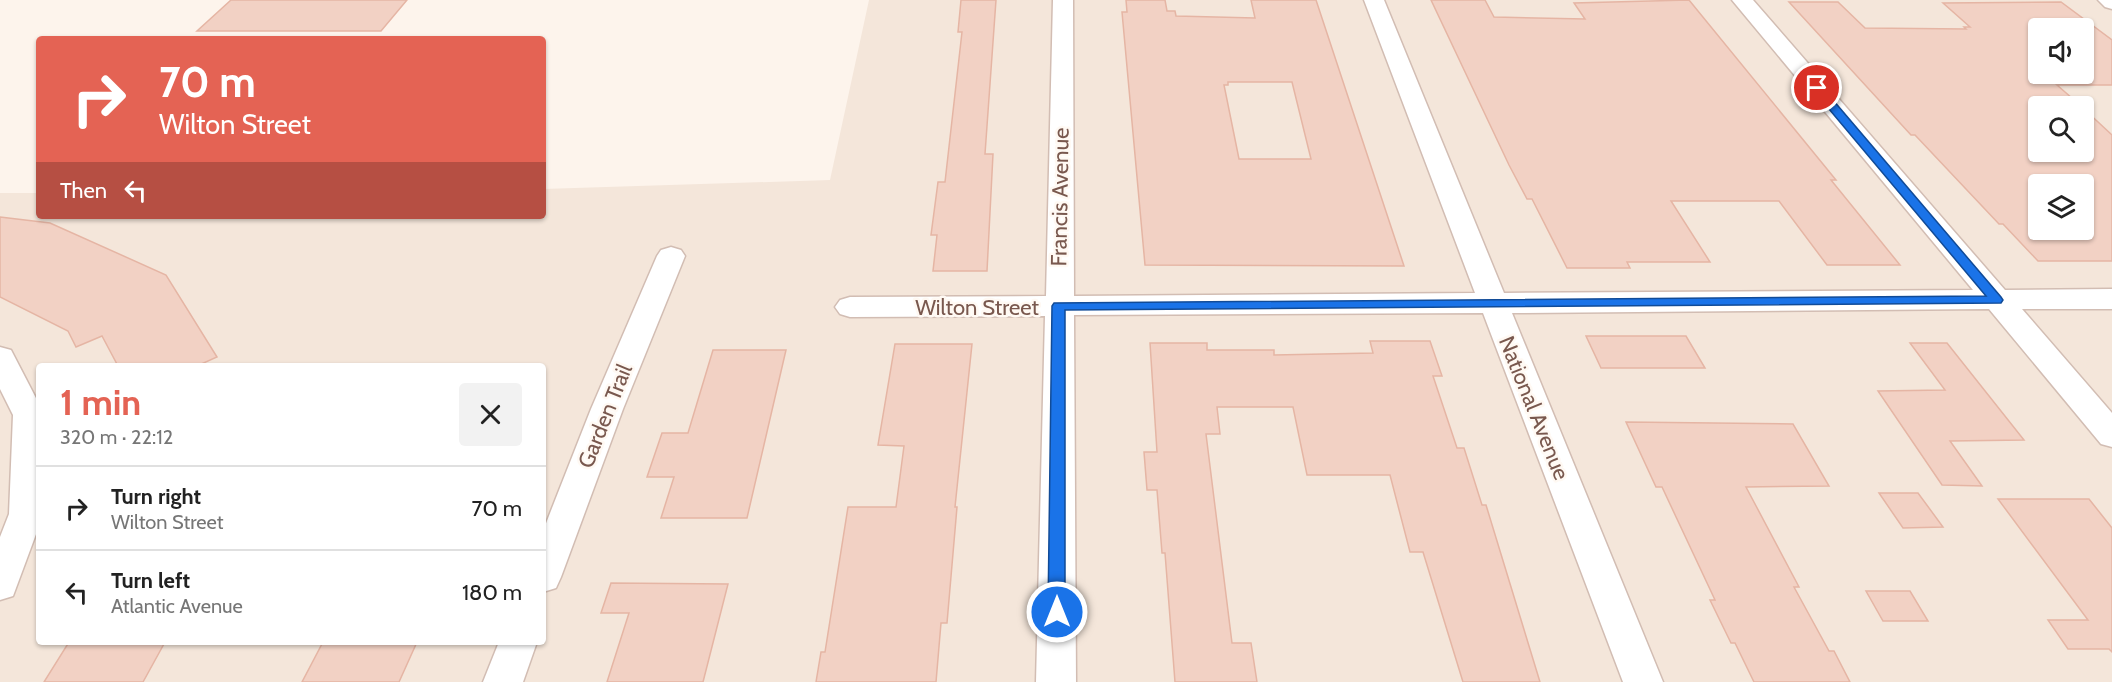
<!DOCTYPE html>
<meta charset="utf-8">
<style>
:root{--surface:#fff;--page:#f2f2f2;--text:#222;--muted:#767676;--line:#e0e0e0;--accent:#e46354}
body{margin:0;font-family:Cabin,sans-serif;background:var(--page);color:var(--text);height:100vh;display:flex;flex-direction:column;font-size:22px;white-space:nowrap}
*{box-sizing:border-box;margin:0}
p{font-size:20px;color:var(--muted)}
.icon{flex:none;width:33px;height:33px;fill:none;stroke:currentColor;stroke-width:2;stroke-linecap:round;stroke-linejoin:round}
.map{position:relative;flex:1;overflow:hidden}
.side{position:absolute;left:36px;top:363px;width:510px;height:282px;display:flex;flex-direction:column;background:var(--surface);border-radius:6px;box-shadow:0 2px 4px #0004}
.side>*{flex:none}
.banner{position:absolute;left:36px;top:36px;width:510px;height:183px;border-radius:6px;box-shadow:0 2px 4px #0004;background:#e46354;color:#fff;overflow:hidden}
.fabs{position:absolute;left:2028px;top:18px;display:grid;gap:12px}
.fabs a{display:grid;place-items:center;width:66px;height:66px;border-radius:6px;background:var(--surface);box-shadow:0 2px 4px #0004;font-size:30px}
.pin{position:absolute;display:grid;place-items:center;width:51px;height:51px;color:#fff;margin:-26px;border:3px solid #fff;border-radius:50%;box-shadow:0 2px 6px #0007}
.me{position:absolute;width:66px;margin:-33px;rotate:0deg;stroke-linejoin:round;filter:drop-shadow(0 0 4px #0008)}
.turn{display:flex;align-items:center;gap:21px;height:126px;padding:0 24px;font-size:27px}
.turn .icon{width:78px;height:78px;stroke-width:2.5}
.turn b{display:block;font-size:42px;line-height:51px}
.then{display:flex;align-items:center;height:57px;padding:0 24px;background:#0003;gap:12px;font-size:22px}
.round{display:grid;place-items:center;flex:none;width:63px;height:63px;border-radius:6px;background:var(--page)}
.head{display:flex;align-items:center;justify-content:space-between;height:102px;padding:0 24px}
h1{font-size:36px;font-weight:800;line-height:45px;color:var(--accent)}
ul{padding:0;list-style:none}
li{display:flex;align-items:center;gap:18px;height:84px;padding:0 24px;border-top:2px solid var(--line)}
li div{flex:1}
li b{display:block;font-size:22px}
li em{font-style:normal}
.map>svg:first-child{display:block}
.residential{fill:#f4e6da;fill-rule:evenodd}
.building{fill:#f2d1c4;stroke:#e5b5a4;stroke-width:1.5;fill-rule:evenodd}
.lines{fill:none;stroke-linecap:round;stroke-linejoin:round}
.minor-casing{stroke:#d2bdb3;stroke-width:3}
.minor{fill:#fff;fill-rule:evenodd}
.route{fill:#1a73e8;stroke:#114b97;stroke-width:1.5}
.labels{text-anchor:middle;dominant-baseline:central;stroke-width:5;stroke-linejoin:round;paint-order:stroke}
.street-label{font-size:22px;fill:#79584e;stroke:#fff9f3}
</style>
<div class="map">
<svg width="2112" height="682" viewBox="0 0 2112 682">
<rect width="100%" height="100%" fill="#fdf4ec"/>
<path class="residential" d="M 869,0 L 2112,0 L 2112,682 L 0,682 L 0,193 L 39,193 L 39,216 L 543,216 L 543,189 L 830,180 ZM 2038,28 L 2084,28 L 2084,74 L 2038,74 ZM 2038,106 L 2084,106 L 2084,152 L 2038,152 ZM 2038,184 L 2084,184 L 2084,230 L 2038,230 ZM 39,366 L 543,366 L 543,642 L 39,642 Z"/>
<g class="building">
<path d="M 231,0 L 407,0 L 381,31 L 197,31 Z"/>
<path d="M 961,0 L 996,0 L 985,154 L 993,154 L 987,271 L 933,271 L 937,235 L 931,235 L 938,182 L 945,182 L 962,32 L 958,32 Z"/>
<path d="M 1126,0 L 1165,0 L 1167,11 L 1175,11 L 1176,16 L 1255,18 L 1251,0 L 1316,0 L 1404,266 L 1145,265 L 1122,12 L 1127,12 ZM 1228,82 L 1292,82 L 1311,159 L 1239,159 L 1224,85 L 1228,85 Z"/>
<path d="M 1431,0 L 1485,0 L 1494,17 L 1585,19 L 1574,3 L 1689,0 L 1836,180 L 1831,180 L 1900,265 L 1827,265 L 1779,201 L 1671,201 L 1710,262 L 1627,262 L 1630,268 L 1567,268 L 1532,199 L 1527,199 L 1509,165 Z"/>
<path d="M 1789,2 L 1838,2 L 1865,28 L 1966,29 L 1964,27 L 1970,27 L 1943,3 L 2061,2 L 2112,40 L 2112,85 L 2057,85 L 2081,106 L 2038,106 L 2038,152 L 2084,152 L 2084,109 L 2112,135 L 2112,261 L 2038,261 L 2003,224 L 1999,224 L 1915,135 L 1911,135 ZM 2038,28 L 2084,28 L 2084,74 L 2038,74 ZM 2038,184 L 2084,184 L 2084,230 L 2038,230 Z"/>
<path d="M 0,217 L 50,223 L 166,275 L 217,357 L 197,366 L 118,366 L 102,336 L 76,347 L 68,331 L 0,297 Z"/>
<path d="M 1586,336 L 1686,336 L 1705,368 L 1601,368 Z"/>
<path d="M 1370,341 L 1430,341 L 1442,376 L 1433,376 L 1457,448 L 1464,448 L 1482,505 L 1486,505 L 1540,682 L 1463,682 L 1423,552 L 1410,552 L 1390,475 L 1307,475 L 1293,407 L 1217,407 L 1220,434 L 1206,434 L 1232,643 L 1251,643 L 1257,682 L 1175,682 L 1165,553 L 1162,553 L 1157,490 L 1147,490 L 1144,452 L 1157,452 L 1150,343 L 1207,343 L 1207,350 L 1274,350 L 1274,355 L 1373,353 Z"/>
<path d="M 1910,343 L 1947,343 L 2024,440 L 1950,441 L 1982,486 L 1942,485 L 1878,391 L 1945,390 Z"/>
<path d="M 895,344 L 972,344 L 955,507 L 957,507 L 947,623 L 941,623 L 936,682 L 816,682 L 821,652 L 825,652 L 848,507 L 896,507 L 904,446 L 878,445 Z"/>
<path d="M 713,350 L 786,350 L 747,518 L 661,518 L 674,477 L 647,477 L 662,433 L 688,433 Z"/>
<path d="M 1626,422 L 1793,424 L 1829,486 L 1746,487 L 1799,587 L 1794,587 L 1829,651 L 1834,651 L 1850,682 L 1754,682 L 1735,643 L 1731,643 L 1710,600 L 1715,600 L 1662,487 L 1656,487 Z"/>
<path d="M 1879,493 L 1918,493 L 1943,527 L 1903,528 Z"/>
<path d="M 1998,499 L 2089,499 L 2112,528 L 2112,652 L 2109,649 L 2068,649 L 2048,620 L 2088,620 Z"/>
<path d="M 611,583 L 728,584 L 703,682 L 607,682 L 629,613 L 601,613 Z"/>
<path d="M 1866,591 L 1910,591 L 1928,621 L 1883,621 Z"/>
<path d="M 69,642 L 165,642 L 143,682 L 44,682 Z"/>
<path d="M 323,642 L 417,642 L 399,682 L 302,682 Z"/>
</g>
<g class="lines">
<defs>
<g id="minor">
<path d="M 1053,0 L 1073,0 L 1074,296 L 1475,293 L 1364,0 L 1384,0 L 1504,293 L 1973,290 L 1732,0 L 1753,0 L 2005,290 L 2112,289 L 2112,309 L 2022,309 L 2112,413 L 2112,447 L 2101,444 L 1989,309 L 1512,313 L 1663,682 L 1623,682 L 1483,313 L 1074,315 L 1076,682 L 1036,682 L 1045,316 L 850,317 L 840,314 L 835,307 L 840,300 L 850,297 L 1046,296 Z"/>
<path d="M 2098,0 L 2112,0 L 2112,9 L 2105,7 Z"/>
<path d="M 671,247 L 681,250 L 685,256 L 623,409 L 561,577 L 556,588 L 543,592 L 543,531 L 591,409 L 657,256 L 661,250 Z"/>
<path d="M 0,347 L 11,350 L 39,404 L 39,526 L 13,596 L 0,600 L 0,537 L 9,514 L 13,415 L 0,389 Z"/>
<path d="M 499,642 L 537,642 L 523,682 L 483,682 Z"/>
</g>
</defs>
<use href="#minor" class="minor-casing"/>
<use href="#minor" class="minor"/>
</g>
<path class="route" d="M 1817,85 L 1821,86 L 2001,297 L 2003,300 L 2001,303 L 1065,310 L 1065,612 L 1063,617 L 1057,619 L 1051,617 L 1048,612 L 1052,306 L 1054,303 L 1986,296 L 1813,90 L 1813,86 Z"/>
<g class="labels">
<g class="street-label">
<text transform="translate(1060 197) rotate(-89)">Francis Avenue</text>
<text x="977" y="307">Wilton Street</text>
<text transform="translate(1534 408) rotate(68)">National Avenue</text>
<text transform="translate(605 416) rotate(-68)">Garden Trail</text>
</g>
</g>
</svg>
<div class="fabs">
<a><svg class="icon" aria-label="sound" viewBox="0 0 24 24"><path d="M4 9h4l5-4v14l-5-4H4zM17 9q2 3 0 6"/></svg></a>
<a><svg class="icon" aria-label="search" viewBox="0 0 24 24"><circle cx="10" cy="10" r="6"/><path d="M15 15l6 6"/></svg></a>
<a><svg class="icon" aria-label="layers" viewBox="0 0 24 24"><path d="M12 4l9 5-9 5-9-5zM3 14l9 5 9-5"/></svg></a>
</div>
<div class="pin" style="left:1817px;top:88px;background:#d93025"><svg class="icon" aria-label="arrive" viewBox="0 0 24 24"><path d="M6 21V4h12l-3 4 3 4H6"/></svg></div>
<svg class="me" style="left:1057px;top:612px" viewBox="-20 -20 40 40"><circle r="17" fill="#1a73e8" stroke="#fff" stroke-width="3"/><path d="M0-11L8 9 0 5-8 9z" fill="#fff"/></svg>
<div class="banner">
<div class="turn"><svg class="icon" aria-label="right" viewBox="0 0 24 24"><path d="M7 20v-9h11M14 6l5 5-5 5"/></svg><div><b>70 m</b>Wilton Street</div></div>
<div class="then">Then<svg class="icon" aria-label="left" viewBox="0 0 24 24"><path d="M17 20v-9H6M10 6l-5 5 5 5"/></svg></div>
</div>
<section class="side">
<div class="head"><div><h1>1 min</h1><p>320 m · 22:12</p></div><a class="round"><svg class="icon" aria-label="close" viewBox="0 0 24 24"><path d="M6 6l12 12M18 6L6 18"/></svg></a></div>
<ul>
<li><svg class="icon" aria-label="right" viewBox="0 0 24 24"><path d="M7 20v-9h11M14 6l5 5-5 5"/></svg><div><b>Turn right</b><p>Wilton Street</p></div><em>70 m</em></li>
<li><svg class="icon" aria-label="left" viewBox="0 0 24 24"><path d="M17 20v-9H6M10 6l-5 5 5 5"/></svg><div><b>Turn left</b><p>Atlantic Avenue</p></div><em>180 m</em></li>
</ul>
</section>
</div>
